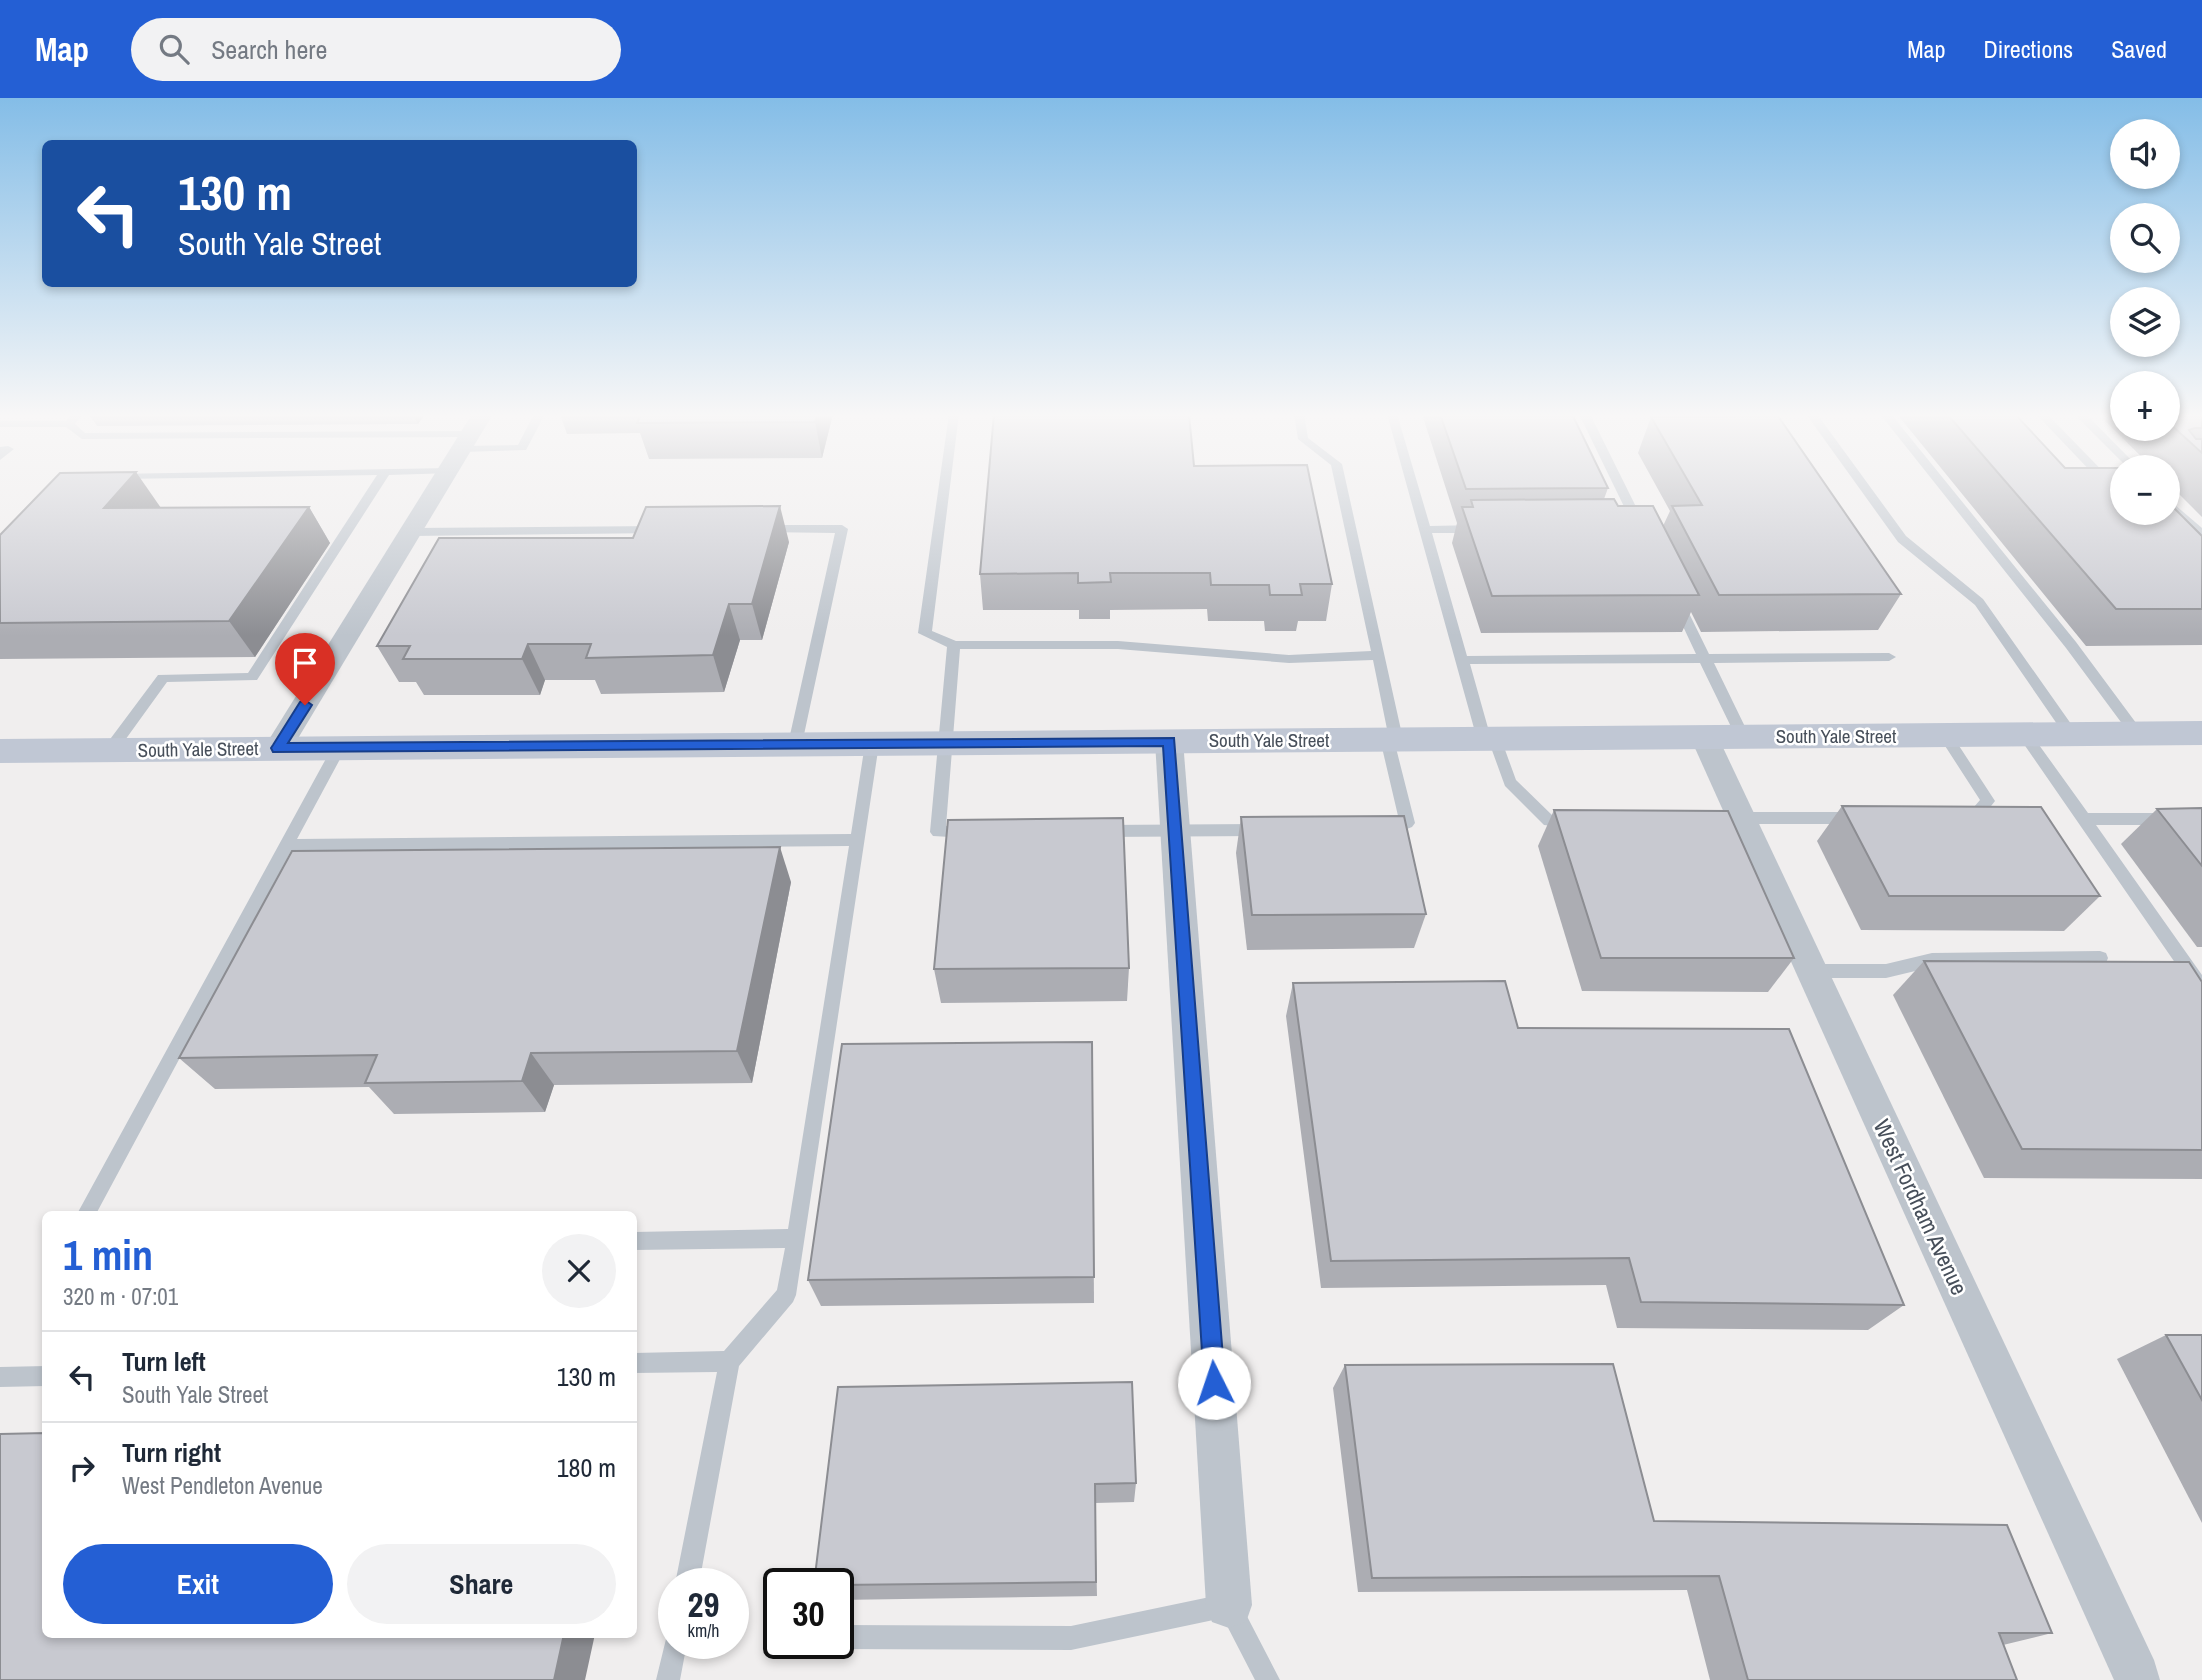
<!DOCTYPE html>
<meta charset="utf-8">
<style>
:root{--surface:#fff;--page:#f2f2f3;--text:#1f2937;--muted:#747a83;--line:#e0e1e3;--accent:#245fd4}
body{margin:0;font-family:"Archivo Narrow",sans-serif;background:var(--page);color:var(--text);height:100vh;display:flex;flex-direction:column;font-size:26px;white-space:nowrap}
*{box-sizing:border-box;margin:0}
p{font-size:23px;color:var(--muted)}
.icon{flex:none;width:38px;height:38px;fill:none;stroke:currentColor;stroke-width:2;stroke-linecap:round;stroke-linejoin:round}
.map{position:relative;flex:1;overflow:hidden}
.drawer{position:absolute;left:42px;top:1113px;width:595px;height:427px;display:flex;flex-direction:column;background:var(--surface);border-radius:10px;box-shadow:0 4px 10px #0003}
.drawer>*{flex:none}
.hud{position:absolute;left:42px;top:42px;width:595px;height:147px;border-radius:10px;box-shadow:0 4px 10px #0003;background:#1a4fa0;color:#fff;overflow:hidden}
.tools{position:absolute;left:2110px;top:21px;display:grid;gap:14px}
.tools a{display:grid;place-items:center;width:70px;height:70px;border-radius:50%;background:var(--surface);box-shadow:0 4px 10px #0003;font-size:35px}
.speed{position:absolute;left:658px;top:1470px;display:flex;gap:14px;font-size:35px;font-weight:700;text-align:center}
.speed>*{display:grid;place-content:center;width:91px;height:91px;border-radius:50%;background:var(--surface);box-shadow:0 4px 10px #0003;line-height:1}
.speed small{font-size:18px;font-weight:400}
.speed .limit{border:4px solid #111;border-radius:10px;background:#fff;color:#111}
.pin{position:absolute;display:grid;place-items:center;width:60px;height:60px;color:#fff;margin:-72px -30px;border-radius:50% 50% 50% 0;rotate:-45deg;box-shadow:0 0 7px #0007}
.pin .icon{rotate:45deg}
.me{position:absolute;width:77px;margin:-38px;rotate:356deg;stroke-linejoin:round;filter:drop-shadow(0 0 5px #0008)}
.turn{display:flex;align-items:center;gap:24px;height:147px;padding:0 21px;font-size:32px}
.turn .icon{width:91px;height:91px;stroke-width:2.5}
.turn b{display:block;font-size:49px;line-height:60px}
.round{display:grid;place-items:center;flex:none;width:74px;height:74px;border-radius:37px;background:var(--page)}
.summary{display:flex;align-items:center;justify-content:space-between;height:119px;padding:0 21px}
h1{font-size:42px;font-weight:700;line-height:52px;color:var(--accent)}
.cta{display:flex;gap:14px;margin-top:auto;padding:14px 21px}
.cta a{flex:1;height:80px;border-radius:42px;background:var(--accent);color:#fff;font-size:28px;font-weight:700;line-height:80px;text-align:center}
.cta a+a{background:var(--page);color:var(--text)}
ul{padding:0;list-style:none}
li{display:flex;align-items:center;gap:21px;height:91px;padding:0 21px;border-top:2px solid var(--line)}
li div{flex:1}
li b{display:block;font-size:26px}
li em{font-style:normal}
header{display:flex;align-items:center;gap:42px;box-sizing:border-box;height:98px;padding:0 35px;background:var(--accent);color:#fff}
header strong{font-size:33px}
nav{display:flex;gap:38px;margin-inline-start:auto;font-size:24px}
.search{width:490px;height:63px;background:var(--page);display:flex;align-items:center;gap:18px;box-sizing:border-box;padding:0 24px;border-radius:38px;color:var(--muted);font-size:26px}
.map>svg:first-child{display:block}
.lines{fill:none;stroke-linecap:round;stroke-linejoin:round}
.lane{fill:#bdc4cc;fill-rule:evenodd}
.street{fill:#bdc4cc;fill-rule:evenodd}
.secondary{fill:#c0c7d4;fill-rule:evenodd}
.wall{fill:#acadb3}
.shaded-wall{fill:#8c8d92}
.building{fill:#c8c9d0;stroke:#8c8d92;stroke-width:2}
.route{fill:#245fd4;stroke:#173e8a;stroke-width:2}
.labels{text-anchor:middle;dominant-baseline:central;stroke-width:5;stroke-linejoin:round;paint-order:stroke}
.street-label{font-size:19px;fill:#474f5a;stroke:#fff}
.near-street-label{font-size:23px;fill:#474f5a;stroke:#fff}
</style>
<header>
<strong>Map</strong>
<div class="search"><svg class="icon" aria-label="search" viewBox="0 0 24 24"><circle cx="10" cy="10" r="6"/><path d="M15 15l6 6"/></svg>Search here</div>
<nav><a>Map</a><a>Directions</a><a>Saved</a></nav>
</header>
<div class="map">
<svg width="2202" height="1582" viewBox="0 0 2202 1582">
<rect width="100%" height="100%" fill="#f0eeee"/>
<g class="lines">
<g class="lane">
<path d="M 72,316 L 83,316 L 75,326 L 85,335 L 471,333 L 476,336 L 471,339 L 82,341 L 66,329 L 0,329 L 0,323 L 66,323 Z"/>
<path d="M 534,316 L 545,316 L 526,352 L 462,354 L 456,351 L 462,348 L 518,347 Z"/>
<path d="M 949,316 L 959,316 L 932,533 L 956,543 L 1118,543 L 1289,557 L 1371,553 L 1331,367 L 1298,341 L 1294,316 L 1304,316 L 1308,340 L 1342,366 L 1403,641 L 1395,646 L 1415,725 L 1412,729 L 1386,739 L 1378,733 L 1381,729 L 1399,722 L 1380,641 L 1382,638 L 1388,636 L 1373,562 L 1289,565 L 1118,551 L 960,551 L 946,728 L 968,728 L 976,734 L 968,740 L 933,738 L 930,734 L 947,549 L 918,535 Z"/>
<path d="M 1387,316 L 1397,316 L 1430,428 L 1477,427 L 1483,431 L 1477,435 L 1432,435 L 1467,558 L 1696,556 L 1673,507 L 1679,503 L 1685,507 L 1709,556 L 1889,555 L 1896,559 L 1889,563 L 1714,565 L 1750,639 L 1743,644 L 1736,639 L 1700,565 L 1470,566 L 1490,637 L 1500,638 L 1516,682 L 1553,718 L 1568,718 L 1576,724 L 1568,730 L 1544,727 L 1505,688 L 1489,644 L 1484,646 L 1477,641 Z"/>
<path d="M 1579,316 L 1590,316 L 1645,427 L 1643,430 L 1639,431 L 1633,427 Z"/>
<path d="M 1806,316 L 1817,316 L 1906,438 L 1983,501 L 2076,633 L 2078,636 L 2076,639 L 2066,639 L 1975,507 L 1898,444 Z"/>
<path d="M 1880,316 L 1891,316 L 2076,544 L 2142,633 L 2144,636 L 2142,639 L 2132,639 L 2066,550 Z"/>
<path d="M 2036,316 L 2047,316 L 2123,394 L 2123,404 L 2119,403 Z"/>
<path d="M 2074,316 L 2086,316 L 2138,369 L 2127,369 Z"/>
<path d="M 0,349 L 8,348 L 14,351 L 0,362 Z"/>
<path d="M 449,370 L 455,373 L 453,375 L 389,377 L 257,582 L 167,584 L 115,656 L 105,656 L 103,652 L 105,648 L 158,577 L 248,575 L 377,377 L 119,381 L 115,380 L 115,376 Z"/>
<path d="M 2168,401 L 2202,430 L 2202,441 L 2198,440 L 2168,411 Z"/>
<path d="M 764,427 L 842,427 L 848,431 L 802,646 L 795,651 L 788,646 L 835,435 L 760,434 L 760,428 Z"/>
<path d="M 658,428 L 664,432 L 662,435 L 412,438 L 406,434 L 412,430 Z"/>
<path d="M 2024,631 L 2029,633 L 2088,715 L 2202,715 L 2202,727 L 2096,727 L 2202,877 L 2202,897 L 2196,895 L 2019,639 L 2017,636 L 2019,633 Z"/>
<path d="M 1945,632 L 1950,634 L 1995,703 L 1984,717 L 1965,722 L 1958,716 L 1960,712 L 1974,709 L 1980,702 L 1938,637 Z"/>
<path d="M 872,641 L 879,646 L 796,1197 L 793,1204 L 739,1268 L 699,1486 L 675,1486 L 717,1274 L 634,1275 L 634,1255 L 724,1253 L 777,1192 L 785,1150 L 634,1152 L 634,1134 L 788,1131 L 849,748 L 291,753 L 96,1116 L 77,1116 L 334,646 L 339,645 L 346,650 L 297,741 L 851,736 L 865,646 Z"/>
<path d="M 1743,714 L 1852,714 L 1859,720 L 1852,726 L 1743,726 L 1736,720 Z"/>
<path d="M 1258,726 L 1266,732 L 1258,738 L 1102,739 L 1094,733 L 1102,727 Z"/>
<path d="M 2100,853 L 2106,855 L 2108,860 L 2106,865 L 2100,867 L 1932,869 L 1886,880 L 1813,880 L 1807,878 L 1805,873 L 1807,868 L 1813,866 L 1886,866 L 1932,855 Z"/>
<path d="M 46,1268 L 46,1288 L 0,1289 L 0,1269 Z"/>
<path d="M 1229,1495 L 1237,1499 L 1280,1582 L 1255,1582 L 1223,1520 L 1071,1552 L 838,1551 L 829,1545 L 838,1545 L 838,1527 L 1071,1528 Z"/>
<path d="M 674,1534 L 674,1545 L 687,1545 L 680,1582 L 656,1582 L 667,1537 Z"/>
</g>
<g class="street">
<path d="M 472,316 L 493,316 L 288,657 L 278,660 L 268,657 L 264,650 L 268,643 Z"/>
<path d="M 1704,629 L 1714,632 L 1718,639 L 2154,1562 L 2160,1582 L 2114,1582 L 1690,639 L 1694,632 Z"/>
<path d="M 1169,633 L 1179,636 L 1183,643 L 1252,1507 L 1246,1524 L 1229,1530 L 1212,1524 L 1206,1507 L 1155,643 L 1159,636 Z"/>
</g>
<path class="secondary" d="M 2202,623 L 2202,647 L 0,665 L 0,641 Z"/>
</g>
<g class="wall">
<path d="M 89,316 L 425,316 L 418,326 L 97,328 Z"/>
<path d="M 560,316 L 833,316 L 822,360 L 649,361 L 640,335 L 567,336 Z"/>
<path d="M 1422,316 L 1572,316 L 1608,390 L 1604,401 L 1663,428 L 1670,413 L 1638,355 L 1651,319 L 1901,496 L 1878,532 L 1701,534 L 1691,514 L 1682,534 L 1481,535 L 1452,445 L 1457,425 Z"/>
<path d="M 1897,316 L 2015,316 L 2065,370 L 2202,438 L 2202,547 L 2086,548 Z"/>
<path d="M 2109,316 L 2123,316 L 2123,331 L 2168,331 L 2168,316 L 2202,316 L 2202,419 L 2168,385 L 2168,369 L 2152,369 L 2105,323 Z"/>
<path d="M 1194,368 L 1332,486 L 1326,523 L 1298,523 L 1296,533 L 1265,533 L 1264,523 L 1208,523 L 1207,511 L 1110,512 L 1110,521 L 1079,521 L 1079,512 L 983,512 L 980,476 Z"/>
<path d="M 309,409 L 330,445 L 255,559 L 0,561 L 0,437 L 161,410 Z"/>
<path d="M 789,444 L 762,542 L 740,542 L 724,594 L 601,596 L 595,582 L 545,582 L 540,597 L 424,597 L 416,584 L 399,584 L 377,548 Z"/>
<path d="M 1842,708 L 2100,798 L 2064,833 L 1861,832 L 1817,743 Z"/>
<path d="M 2202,710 L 2202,849 L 2197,849 L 2121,746 L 2157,711 Z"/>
<path d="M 1554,712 L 1794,860 L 1768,894 L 1582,893 L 1538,748 Z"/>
<path d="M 1241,719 L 1426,816 L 1414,850 L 1247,852 L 1236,755 Z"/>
<path d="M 791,784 L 752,985 L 554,987 L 545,1014 L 394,1016 L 369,989 L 215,991 L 179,960 Z"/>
<path d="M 1924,863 L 2202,884 L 2202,1081 L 1984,1080 L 1893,897 Z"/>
<path d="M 1129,870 L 1127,903 L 941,905 L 934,871 Z"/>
<path d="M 1293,885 L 1518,930 L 1904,1207 L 1868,1232 L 1617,1230 L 1606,1187 L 1321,1190 L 1286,918 Z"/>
<path d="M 1092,944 L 1094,1205 L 821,1208 L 808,1182 Z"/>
<path d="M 2166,1237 L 2202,1237 L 2202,1425 L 2117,1261 Z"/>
<path d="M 1345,1267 L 1654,1423 L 2052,1535 L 2003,1547 L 2017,1582 L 1710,1582 L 1687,1492 L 1358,1494 L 1333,1290 Z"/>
<path d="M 1132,1284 L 1136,1385 L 1134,1404 L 1095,1405 L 1097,1498 L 838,1502 L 838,1486 Z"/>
</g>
<g class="shaded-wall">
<path d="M 413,316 L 425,316 L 418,326 Z"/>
<path d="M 817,316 L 833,316 L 822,360 L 815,324 Z"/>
<path d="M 136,374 L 161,410 L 104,410 Z"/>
<path d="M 780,408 L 789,444 L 762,542 L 752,506 Z"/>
<path d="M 309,409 L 330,445 L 255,559 L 229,523 Z"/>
<path d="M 729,506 L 740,542 L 724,594 L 713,557 Z"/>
<path d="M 528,546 L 545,582 L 540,597 L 522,561 Z"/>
<path d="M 780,749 L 791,784 L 752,985 L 737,953 Z"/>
<path d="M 531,955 L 554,987 L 545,1014 L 522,983 Z"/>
<path d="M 634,1346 L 637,1349 L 634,1363 Z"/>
<path d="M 564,1536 L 595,1536 L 585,1582 L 554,1582 Z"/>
</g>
<g class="building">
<path d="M 641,316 L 817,316 L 815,324 L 637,325 Z"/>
<path d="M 994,316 L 1189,316 L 1194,368 L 1307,367 L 1332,486 L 1300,486 L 1302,497 L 1270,497 L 1269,487 L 1211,487 L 1210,475 L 1110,475 L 1111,484 L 1078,485 L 1078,475 L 980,476 Z"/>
<path d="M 1440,316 L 1572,316 L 1608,390 L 1466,391 Z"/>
<path d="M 1947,316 L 2015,316 L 2065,370 L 2123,370 L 2123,415 L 2168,415 L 2168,404 L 2202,438 L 2202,511 L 2116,511 Z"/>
<path d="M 2168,316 L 2202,316 L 2202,330 L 2195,330 L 2189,332 L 2196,341 L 2202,341 L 2202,355 L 2168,324 Z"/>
<path d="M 1778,318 L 1901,496 L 1719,497 L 1672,408 L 1702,407 L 1651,319 Z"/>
<path d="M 136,374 L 104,410 L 309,409 L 229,523 L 0,525 L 0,437 L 60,375 Z"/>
<path d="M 1614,401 L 1618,408 L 1653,408 L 1699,497 L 1492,498 L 1462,409 L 1473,409 L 1471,402 Z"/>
<path d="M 780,408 L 752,506 L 729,506 L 713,557 L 586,560 L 591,546 L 528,546 L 522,561 L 403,561 L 410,548 L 377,548 L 439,440 L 633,440 L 646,409 Z"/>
<path d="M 1842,708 L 2041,709 L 2100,798 L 1889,798 Z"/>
<path d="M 2202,710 L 2202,768 L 2157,711 Z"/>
<path d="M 1554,712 L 1728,713 L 1794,860 L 1601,860 Z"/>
<path d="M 1404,718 L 1426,816 L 1252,817 L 1241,719 Z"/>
<path d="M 1123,720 L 1129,870 L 934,871 L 948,722 Z"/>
<path d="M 780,749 L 737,953 L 531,955 L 522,983 L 365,985 L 377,957 L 179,960 L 292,753 Z"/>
<path d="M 1924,863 L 2189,864 L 2202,884 L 2202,1052 L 2022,1051 Z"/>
<path d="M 1505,883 L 1518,930 L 1789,931 L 1904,1207 L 1641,1204 L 1629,1160 L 1331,1163 L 1293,885 Z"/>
<path d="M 1092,944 L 1094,1179 L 808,1182 L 842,946 Z"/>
<path d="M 2166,1237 L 2202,1237 L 2202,1302 Z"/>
<path d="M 1613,1266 L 1654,1423 L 2007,1427 L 2052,1535 L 1999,1535 L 2017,1582 L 1748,1582 L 1719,1478 L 1372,1480 L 1345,1267 Z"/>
<path d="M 1132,1284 L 1136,1385 L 1095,1386 L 1096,1484 L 838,1487 L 838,1486 L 814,1486 L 838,1289 Z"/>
<path d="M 46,1335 L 46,1536 L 564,1536 L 554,1582 L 0,1582 L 0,1336 Z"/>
</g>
<linearGradient id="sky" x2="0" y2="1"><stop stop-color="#84bde7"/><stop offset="0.59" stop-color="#f8f7f7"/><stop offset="1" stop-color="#f8f7f7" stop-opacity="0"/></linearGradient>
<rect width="2202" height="538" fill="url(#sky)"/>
<path class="route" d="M 305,602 L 312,607 L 288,645 L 1174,640 L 1225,1285 L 1222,1293 L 1214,1296 L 1207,1293 L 1204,1285 L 1163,648 L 273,654 L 271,650 L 273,647 L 300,604 Z"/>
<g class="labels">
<g class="street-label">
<text x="1836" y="638">South Yale Street</text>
<text x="1269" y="642">South Yale Street</text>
<text transform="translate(198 651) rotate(-1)">South Yale Street</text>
</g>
<g class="near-street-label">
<text transform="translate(1921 1109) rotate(65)">West Fordham Avenue</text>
</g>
</g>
</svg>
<div class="tools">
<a><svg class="icon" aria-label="sound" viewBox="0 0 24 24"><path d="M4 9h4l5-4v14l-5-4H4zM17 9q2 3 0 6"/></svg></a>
<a><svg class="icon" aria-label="search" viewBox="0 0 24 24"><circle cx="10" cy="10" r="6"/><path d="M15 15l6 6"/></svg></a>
<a><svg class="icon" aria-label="layers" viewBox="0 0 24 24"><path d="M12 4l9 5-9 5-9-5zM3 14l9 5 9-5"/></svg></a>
<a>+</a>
<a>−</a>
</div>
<div class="speed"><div>29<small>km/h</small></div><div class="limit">30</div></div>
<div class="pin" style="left:305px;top:607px;background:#d93025"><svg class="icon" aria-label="arrive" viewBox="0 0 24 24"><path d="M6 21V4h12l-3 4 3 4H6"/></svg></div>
<svg class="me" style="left:1214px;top:1285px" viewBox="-20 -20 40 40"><circle r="19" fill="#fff"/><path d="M0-13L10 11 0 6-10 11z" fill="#245fd4"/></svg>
<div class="hud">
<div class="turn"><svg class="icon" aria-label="left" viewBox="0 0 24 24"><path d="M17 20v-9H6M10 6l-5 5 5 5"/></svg><div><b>130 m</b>South Yale Street</div></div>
</div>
<section class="drawer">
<div class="summary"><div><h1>1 min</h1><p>320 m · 07:01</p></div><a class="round"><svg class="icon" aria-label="close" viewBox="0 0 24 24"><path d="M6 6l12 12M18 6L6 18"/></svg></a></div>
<ul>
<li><svg class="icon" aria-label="left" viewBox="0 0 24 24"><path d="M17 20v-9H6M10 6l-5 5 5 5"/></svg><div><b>Turn left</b><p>South Yale Street</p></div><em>130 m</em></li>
<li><svg class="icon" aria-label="right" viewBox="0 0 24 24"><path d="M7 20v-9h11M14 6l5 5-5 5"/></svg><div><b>Turn right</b><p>West Pendleton Avenue</p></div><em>180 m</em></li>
</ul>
<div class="cta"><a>Exit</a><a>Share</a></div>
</section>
</div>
